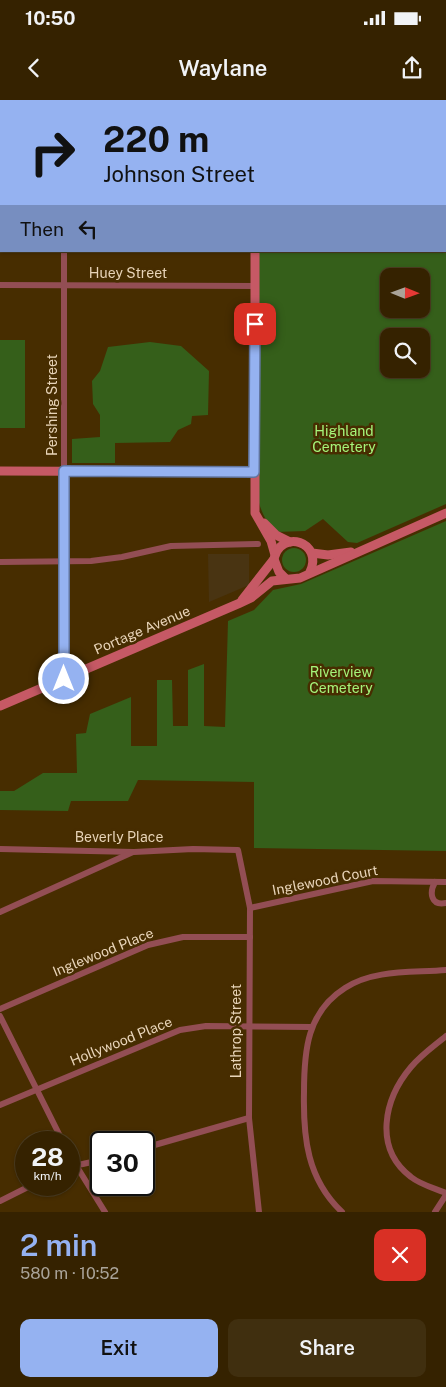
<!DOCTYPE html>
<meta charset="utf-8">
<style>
:root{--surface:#352200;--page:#402f0f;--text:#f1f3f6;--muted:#aaa499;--line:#4f3f22;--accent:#95b2f1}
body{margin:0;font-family:"Public Sans",sans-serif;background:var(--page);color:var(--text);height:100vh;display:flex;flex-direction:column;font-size:19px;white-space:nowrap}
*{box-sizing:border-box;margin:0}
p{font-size:16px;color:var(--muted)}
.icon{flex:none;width:28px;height:28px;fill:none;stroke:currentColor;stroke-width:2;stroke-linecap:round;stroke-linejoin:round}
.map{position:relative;height:1112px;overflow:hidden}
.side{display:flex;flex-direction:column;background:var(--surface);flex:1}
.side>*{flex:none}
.top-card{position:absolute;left:0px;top:0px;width:446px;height:152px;box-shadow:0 1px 4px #0004,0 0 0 1px var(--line);background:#95b2f1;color:#111;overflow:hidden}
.needle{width:32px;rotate:91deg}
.fabs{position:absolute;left:380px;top:168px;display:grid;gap:10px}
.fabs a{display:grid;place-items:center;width:50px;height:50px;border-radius:10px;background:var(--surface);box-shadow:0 1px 4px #0004,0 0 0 1px var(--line);font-size:25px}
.speed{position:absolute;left:15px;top:1031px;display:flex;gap:10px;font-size:25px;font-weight:700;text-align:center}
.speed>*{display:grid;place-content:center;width:65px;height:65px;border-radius:50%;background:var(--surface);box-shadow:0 1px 4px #0004,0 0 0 1px var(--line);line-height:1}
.speed small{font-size:12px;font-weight:400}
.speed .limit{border:2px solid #111;border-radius:8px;background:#fff;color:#111}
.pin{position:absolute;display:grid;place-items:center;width:42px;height:42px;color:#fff;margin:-21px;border-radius:10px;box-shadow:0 2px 8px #0006}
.me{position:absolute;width:55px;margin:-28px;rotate:0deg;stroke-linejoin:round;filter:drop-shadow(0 0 4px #0008)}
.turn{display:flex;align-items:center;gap:18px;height:105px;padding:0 20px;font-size:22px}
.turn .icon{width:65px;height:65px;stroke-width:2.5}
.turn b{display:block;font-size:35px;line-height:42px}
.then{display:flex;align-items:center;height:48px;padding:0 20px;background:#0003;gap:10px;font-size:19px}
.round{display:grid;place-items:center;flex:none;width:52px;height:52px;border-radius:10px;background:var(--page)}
.headline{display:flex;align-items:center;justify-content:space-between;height:85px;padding:0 20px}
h1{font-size:30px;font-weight:600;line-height:38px;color:var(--accent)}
.primary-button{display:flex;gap:10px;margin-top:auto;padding:10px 20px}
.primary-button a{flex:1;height:58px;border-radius:10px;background:var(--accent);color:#111;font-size:20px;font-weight:600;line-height:58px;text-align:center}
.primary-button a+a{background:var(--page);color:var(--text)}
.status{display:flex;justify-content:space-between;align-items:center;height:35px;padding:0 25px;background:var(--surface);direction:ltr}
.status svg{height:14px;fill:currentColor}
header{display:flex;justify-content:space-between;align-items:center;height:65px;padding:0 20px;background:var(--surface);font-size:22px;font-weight:600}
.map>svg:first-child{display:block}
.built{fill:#493412}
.green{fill:#355f1a;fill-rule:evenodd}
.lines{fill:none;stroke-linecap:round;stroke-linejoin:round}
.street{stroke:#934e54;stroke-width:6}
.secondary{stroke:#c65965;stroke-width:9}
.route-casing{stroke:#61749d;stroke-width:12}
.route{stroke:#95b2f1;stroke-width:9}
.labels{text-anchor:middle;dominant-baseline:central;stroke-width:5;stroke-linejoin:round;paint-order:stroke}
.street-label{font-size:14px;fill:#e8d4b8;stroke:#472d00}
.park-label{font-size:14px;fill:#a5f57a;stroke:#472d00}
</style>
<div class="status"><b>10:50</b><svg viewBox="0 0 49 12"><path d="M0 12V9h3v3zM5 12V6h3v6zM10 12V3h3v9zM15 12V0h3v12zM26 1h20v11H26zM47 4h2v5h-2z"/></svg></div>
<header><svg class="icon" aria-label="back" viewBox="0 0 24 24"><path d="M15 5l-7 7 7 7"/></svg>Waylane<svg class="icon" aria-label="share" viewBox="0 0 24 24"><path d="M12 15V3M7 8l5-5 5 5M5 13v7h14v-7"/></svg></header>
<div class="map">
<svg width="446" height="1112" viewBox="0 0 446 1112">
<rect width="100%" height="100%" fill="#472d00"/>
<path class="built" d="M 208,454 L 249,454 L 249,485 L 209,502 Z"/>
<g class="green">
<path d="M 260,0 L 446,0 L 446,404 L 357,443 L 348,442 L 323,419 L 305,431 L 276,432 C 266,421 261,413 258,398 L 259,151 L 445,151 L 445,1 ZM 389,176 L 421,176 L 421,209 L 389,209 ZM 389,236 L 421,236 L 421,269 L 389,269 Z"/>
<rect x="0" y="240" width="25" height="88"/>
<path d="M 150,242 L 181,246 L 209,271 L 208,315 L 192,316 L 191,324 L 178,330 L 170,342 L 115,343 L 115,363 L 72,363 L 72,339 L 100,337 L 100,315 L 93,304 L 92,281 L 100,271 L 108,247 Z"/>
<path d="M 446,421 L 446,751 L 254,748 L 254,682 L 138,680 L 128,701 L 71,701 L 68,711 L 0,710 L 0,691 L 14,691 L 43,673 L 77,673 L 76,634 L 86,633 L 90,614 L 131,597 L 131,646 L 157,646 L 157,580 L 172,580 L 173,626 L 188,626 L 188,570 L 204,564 L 204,626 L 225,627 L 228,521 L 254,510 L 273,490 L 301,484 Z"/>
<circle cx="294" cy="460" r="12"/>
</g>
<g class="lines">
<g class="street">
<path d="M 65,1 L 65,0"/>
<path d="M 0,91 L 1,91"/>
<path d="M 0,185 L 255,186"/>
<path d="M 0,462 L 91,461 L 122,457 L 171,446 L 258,444"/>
<path d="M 64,579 L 64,151"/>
<path d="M 0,749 L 134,752 L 193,749 L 238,750 L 250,808 L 249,1018 L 259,1112"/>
<path d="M 435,782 C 429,793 431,806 446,803"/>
<path d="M 250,808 L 373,781 L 446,782"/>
<path d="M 0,812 L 133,752"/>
<path d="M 0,909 L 148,845 L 183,837 L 250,837"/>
<path d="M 0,916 L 63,1042"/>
<path d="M 446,936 C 434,946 421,955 411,967 C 384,999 373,1048 411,1077 C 421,1085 434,1088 446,1093"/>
<path d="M 0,1005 L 180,930 L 206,926 L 311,927"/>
<path d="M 144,1048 L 249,1018"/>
<path d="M 69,1054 L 105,1112"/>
<path d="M 69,1067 L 101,1060"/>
<path d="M 0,1101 L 32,1085"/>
<path d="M 342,1112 C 307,1079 303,1037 304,992 C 304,951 307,912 345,888 C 374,869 413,873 446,870"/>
<path d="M 435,1112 L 446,1095"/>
</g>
<g class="secondary">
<path d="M 256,1 L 256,0"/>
<path d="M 255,151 L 255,413 L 271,441 L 275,455"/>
<path d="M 0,371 L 253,372"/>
<path d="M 264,423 L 276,435 L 290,442"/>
<path d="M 312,453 L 328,455 L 351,452"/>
<path d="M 285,478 L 279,472 L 274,459 C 281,428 324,442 310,472"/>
<path d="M 242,500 L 274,459"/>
<path d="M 0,606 L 240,503 L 251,498 L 272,481 L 300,478 L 446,413"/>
</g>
</g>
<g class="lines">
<defs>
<path id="route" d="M 64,579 L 64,371 L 254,372 L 255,224"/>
</defs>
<use href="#route" class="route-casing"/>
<use href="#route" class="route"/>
</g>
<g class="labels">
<g class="street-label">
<text x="128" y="173">Huey Street</text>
<text transform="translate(52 305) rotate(-90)">Pershing Street</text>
<text transform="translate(142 530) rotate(-23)">Portage Avenue</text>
<text x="119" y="737">Beverly Place</text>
<text transform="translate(325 780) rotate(-11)">Inglewood Court</text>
<text transform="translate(103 852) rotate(-22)">Inglewood Place</text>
<text transform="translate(236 931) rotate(-90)">Lathrop Street</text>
<text transform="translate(121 941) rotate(-22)">Hollywood Place</text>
</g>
<g class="park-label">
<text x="344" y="331">Highland<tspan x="344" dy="16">Cemetery</tspan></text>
<text x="341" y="572">Riverview<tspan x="341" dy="16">Cemetery</tspan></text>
</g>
</g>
</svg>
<div class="fabs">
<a><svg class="needle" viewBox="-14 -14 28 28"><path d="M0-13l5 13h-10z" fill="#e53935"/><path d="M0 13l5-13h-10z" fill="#aaa499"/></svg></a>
<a><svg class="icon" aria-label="search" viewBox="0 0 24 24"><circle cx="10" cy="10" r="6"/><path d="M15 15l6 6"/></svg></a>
</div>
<div class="speed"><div>28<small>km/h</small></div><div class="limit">30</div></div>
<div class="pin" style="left:255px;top:224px;background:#d93025"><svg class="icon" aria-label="arrive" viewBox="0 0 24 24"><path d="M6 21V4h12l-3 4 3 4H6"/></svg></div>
<svg class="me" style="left:64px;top:579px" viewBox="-20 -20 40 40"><circle r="17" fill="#95b2f1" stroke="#fff" stroke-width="3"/><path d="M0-11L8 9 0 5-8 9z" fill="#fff"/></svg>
<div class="top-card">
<div class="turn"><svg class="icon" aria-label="right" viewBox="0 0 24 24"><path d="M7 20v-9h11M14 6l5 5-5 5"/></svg><div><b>220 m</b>Johnson Street</div></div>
<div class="then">Then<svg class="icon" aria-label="left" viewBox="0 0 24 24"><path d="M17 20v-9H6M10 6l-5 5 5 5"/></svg></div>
</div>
</div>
<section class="side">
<div class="headline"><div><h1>2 min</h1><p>580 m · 10:52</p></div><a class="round" style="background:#d93025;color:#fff"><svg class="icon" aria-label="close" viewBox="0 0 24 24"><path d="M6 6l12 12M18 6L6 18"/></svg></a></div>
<div class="primary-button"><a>Exit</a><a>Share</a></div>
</section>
